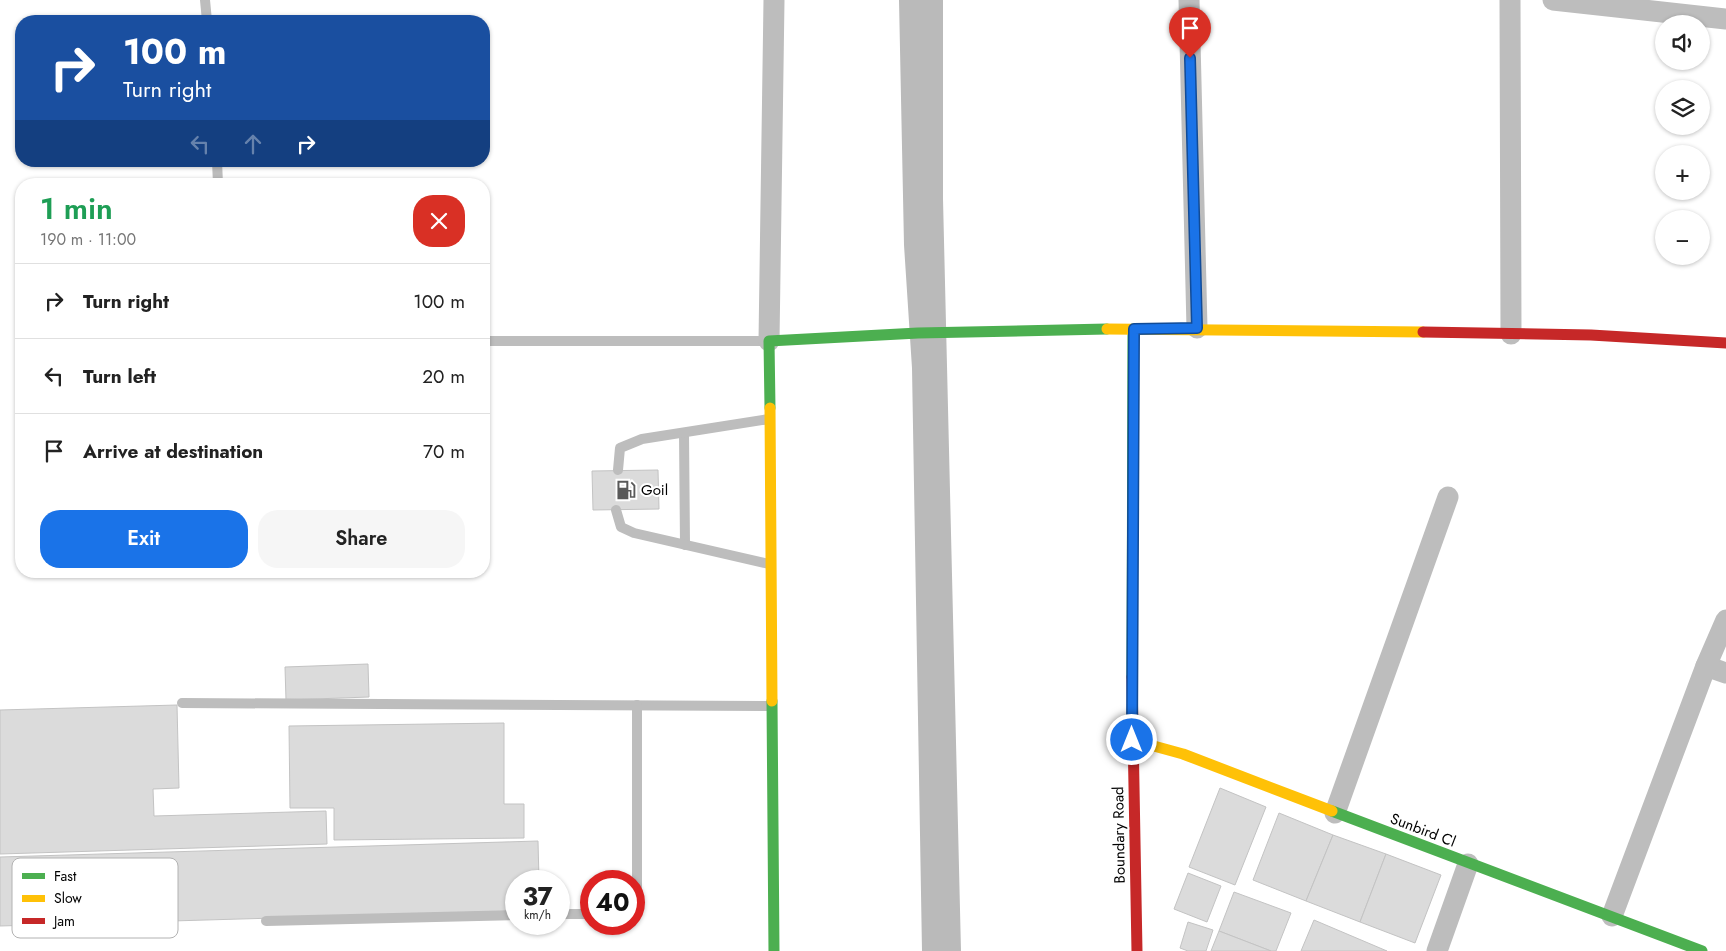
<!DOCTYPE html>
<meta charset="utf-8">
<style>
:root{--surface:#fff;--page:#f6f6f6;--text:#222;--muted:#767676;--line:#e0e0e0;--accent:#1a73e8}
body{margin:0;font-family:Jost,sans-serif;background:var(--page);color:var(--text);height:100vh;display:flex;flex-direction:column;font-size:19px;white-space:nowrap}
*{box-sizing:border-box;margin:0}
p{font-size:16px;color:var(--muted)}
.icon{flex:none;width:28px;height:28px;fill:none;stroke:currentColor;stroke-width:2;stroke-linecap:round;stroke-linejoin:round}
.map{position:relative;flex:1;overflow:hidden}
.side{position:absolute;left:15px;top:178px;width:475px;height:400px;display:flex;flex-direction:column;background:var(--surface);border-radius:20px;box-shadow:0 1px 4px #0004}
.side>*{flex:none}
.hud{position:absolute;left:15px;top:15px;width:475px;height:152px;border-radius:20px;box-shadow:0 1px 4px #0004;background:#1a4fa0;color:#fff;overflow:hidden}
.tools{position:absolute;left:1655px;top:15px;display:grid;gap:10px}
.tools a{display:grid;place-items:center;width:55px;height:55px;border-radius:50%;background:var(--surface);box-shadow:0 1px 4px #0004;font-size:25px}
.speed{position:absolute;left:505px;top:870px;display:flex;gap:10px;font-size:25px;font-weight:700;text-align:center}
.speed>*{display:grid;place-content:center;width:65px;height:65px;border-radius:50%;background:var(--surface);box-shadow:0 1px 4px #0004;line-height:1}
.speed small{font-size:12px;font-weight:400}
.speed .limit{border:8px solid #d22;background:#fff;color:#111}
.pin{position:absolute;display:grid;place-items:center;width:42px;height:42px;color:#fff;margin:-51px -21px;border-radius:50% 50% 50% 0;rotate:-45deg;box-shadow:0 0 5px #0007}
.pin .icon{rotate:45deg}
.me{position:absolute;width:55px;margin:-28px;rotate:0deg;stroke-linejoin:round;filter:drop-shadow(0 0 4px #0008)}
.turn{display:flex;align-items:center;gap:18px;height:105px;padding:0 25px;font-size:22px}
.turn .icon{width:65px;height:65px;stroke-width:2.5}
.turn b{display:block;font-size:35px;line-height:42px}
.lanes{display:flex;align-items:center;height:48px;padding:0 25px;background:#0003;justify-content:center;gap:25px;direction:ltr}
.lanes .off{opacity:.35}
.round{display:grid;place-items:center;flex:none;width:52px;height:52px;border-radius:20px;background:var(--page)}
.headline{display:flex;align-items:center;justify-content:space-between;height:85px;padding:0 25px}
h1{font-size:30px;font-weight:600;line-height:38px;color:#1e9e55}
.cta{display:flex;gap:10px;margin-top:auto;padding:10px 25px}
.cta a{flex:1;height:58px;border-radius:20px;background:var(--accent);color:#fff;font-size:20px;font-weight:600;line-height:58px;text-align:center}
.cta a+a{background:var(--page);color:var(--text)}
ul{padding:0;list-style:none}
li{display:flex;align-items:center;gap:15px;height:75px;padding:0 25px;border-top:1px solid var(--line)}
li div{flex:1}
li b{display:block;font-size:19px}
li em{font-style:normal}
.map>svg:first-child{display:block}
.water{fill:#bababa}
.building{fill:#dbdbdb;stroke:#c3c3c3}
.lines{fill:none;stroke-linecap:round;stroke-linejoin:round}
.lane{stroke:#bdbdbd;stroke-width:10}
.street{stroke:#bdbdbd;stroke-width:21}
.fast{stroke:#4caf50;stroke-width:11}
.slow{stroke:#ffc107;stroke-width:11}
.jam{stroke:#c62828;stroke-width:11}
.route-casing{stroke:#114b97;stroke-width:12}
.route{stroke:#1a73e8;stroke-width:9}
.labels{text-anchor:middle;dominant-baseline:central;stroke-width:4;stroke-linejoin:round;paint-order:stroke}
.poi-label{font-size:15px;fill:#000;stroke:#fff;text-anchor:start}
.street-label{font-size:15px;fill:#000;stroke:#fff}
.key{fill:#fff;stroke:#b2b2b2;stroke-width:1}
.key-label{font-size:14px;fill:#000}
</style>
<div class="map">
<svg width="1726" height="951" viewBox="0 0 1726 951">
<rect width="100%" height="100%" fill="#fff"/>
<path class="water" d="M 899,0 L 943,0 L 943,199 L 961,951 L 922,951 L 912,368 L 904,245 Z"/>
<g class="building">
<path d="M 658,470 L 659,509 L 593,510 L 592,471 Z"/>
<path d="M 368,664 L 369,697 L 286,700 L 285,667 Z"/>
<path d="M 177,705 L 179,788 L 153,789 L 154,816 L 326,811 L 327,844 L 0,854 L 0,710 Z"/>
<path d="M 504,723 L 504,804 L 524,804 L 524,838 L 334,840 L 334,808 L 290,808 L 289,726 Z"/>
<path d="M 1220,788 L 1266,807 L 1235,885 L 1189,867 Z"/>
<path d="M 1279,813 L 1333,835 L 1306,901 L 1253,880 Z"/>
<path d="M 1333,835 L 1386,854 L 1360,922 L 1306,901 Z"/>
<path d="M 538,841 L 539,881 L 516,881 L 516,911 L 0,926 L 0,857 Z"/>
<path d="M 1386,854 L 1441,875 L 1415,943 L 1360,922 Z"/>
<path d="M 1188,873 L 1221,886 L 1207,922 L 1174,909 Z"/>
<path d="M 1234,892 L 1291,913 L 1276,951 L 1271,951 L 1219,931 Z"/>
<path d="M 1314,920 L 1387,951 L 1301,951 Z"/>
<path d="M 1188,922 L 1213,930 L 1206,951 L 1188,951 L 1180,948 Z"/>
<path d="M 1219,931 L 1271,951 L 1211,951 Z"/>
</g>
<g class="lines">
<g class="lane">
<path d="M 205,0 L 207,21"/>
<path d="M 217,161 L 218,184"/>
<path d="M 484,341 L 768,341"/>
<path d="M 684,433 L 685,545"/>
<path d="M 618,470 L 620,448 L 642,439 L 769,419"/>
<path d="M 616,510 L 621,527 L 634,533 L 769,564"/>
<path d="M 182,703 L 770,706"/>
<path d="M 634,893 L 637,887 L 637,705"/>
<path d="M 559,914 L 591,914"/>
<path d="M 266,921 L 516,915"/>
</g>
<g class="street">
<path d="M 1189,0 L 1197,328"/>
<path d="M 1510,0 L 1511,334"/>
<path d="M 1553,0 L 1726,19"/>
<path d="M 769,341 L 774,0"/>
<path d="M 1706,666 L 1726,673"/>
<path d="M 1335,813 L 1448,497"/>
<path d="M 1612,916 L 1706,666 L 1726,620"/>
<path d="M 1437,951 L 1468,864"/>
</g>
<g class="fast">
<path d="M 770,408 L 769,341 L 918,333 L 1107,329"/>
<path d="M 1132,677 L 1133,329"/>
<path d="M 772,701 L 774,951"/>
<path d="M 1332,811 L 1702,951"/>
</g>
<g class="slow">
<path d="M 1107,329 L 1423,332"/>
<path d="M 770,408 L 772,701"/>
<path d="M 1132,740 L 1183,754 L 1332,811"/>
</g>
<g class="jam">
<path d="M 1423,332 L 1591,335 L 1726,343"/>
<path d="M 1132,677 L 1137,951"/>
</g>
</g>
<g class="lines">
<defs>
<path id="route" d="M 1132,740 L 1134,329 L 1197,328 L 1190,58"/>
</defs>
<use href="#route" class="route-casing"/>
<use href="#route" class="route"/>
</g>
<defs>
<symbol id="fuel-bare" viewBox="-9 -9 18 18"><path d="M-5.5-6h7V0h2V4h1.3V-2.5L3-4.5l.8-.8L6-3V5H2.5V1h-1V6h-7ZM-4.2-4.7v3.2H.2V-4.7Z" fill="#595959" stroke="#fff" stroke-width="2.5" paint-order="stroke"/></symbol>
</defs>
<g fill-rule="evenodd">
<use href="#fuel-bare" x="612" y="476" width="28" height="28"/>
</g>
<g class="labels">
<g class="poi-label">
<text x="641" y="490">Goil</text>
</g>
<g class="street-label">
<text transform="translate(1423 830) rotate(21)">Sunbird Cl</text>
<text transform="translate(1119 835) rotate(-91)">Boundary Road</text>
</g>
</g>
<rect x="12" y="858" width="166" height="80" rx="8" class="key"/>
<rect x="22" y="873" width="23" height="6" fill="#4caf50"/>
<rect x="22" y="895" width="23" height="7" fill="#ffc107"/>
<rect x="22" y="918" width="23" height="6" fill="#c62828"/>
<g class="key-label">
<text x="54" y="881">Fast</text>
<text x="54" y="903">Slow</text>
<text x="54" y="926">Jam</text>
</g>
</svg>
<div class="tools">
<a><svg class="icon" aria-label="sound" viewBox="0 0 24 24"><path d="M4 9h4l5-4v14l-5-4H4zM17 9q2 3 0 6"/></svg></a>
<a><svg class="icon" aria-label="layers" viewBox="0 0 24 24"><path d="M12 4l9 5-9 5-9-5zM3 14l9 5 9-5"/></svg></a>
<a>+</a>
<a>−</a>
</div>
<div class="speed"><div>37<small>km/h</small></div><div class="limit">40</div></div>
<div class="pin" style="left:1190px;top:58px;background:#d93025"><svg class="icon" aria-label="arrive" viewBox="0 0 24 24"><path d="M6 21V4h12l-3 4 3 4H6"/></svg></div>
<svg class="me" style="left:1132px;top:740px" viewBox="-20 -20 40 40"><circle r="17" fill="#1a73e8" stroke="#fff" stroke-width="3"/><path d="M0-11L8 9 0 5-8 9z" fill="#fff"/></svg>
<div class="hud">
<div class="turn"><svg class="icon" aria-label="right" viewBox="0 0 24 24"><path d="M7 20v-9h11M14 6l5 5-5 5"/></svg><div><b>100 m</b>Turn right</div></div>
<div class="lanes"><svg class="icon off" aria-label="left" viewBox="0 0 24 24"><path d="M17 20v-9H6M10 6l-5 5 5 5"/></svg><svg class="icon off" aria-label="ahead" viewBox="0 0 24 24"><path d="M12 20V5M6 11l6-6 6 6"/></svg><svg class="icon" aria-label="right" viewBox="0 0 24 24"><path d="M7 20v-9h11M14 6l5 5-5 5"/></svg></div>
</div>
<section class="side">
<div class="headline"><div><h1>1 min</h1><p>190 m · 11:00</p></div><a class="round" style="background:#d93025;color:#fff"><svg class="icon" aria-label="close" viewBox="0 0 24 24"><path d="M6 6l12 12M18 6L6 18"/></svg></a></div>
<ul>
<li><svg class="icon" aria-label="right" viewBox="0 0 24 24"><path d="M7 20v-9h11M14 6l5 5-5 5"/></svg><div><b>Turn right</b></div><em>100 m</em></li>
<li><svg class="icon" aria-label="left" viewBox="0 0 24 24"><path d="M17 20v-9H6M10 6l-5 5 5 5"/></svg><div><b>Turn left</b></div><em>20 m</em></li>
<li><svg class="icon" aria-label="arrive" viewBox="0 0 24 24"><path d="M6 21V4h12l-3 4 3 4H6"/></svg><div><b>Arrive at destination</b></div><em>70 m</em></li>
</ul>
<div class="cta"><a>Exit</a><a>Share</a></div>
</section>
</div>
